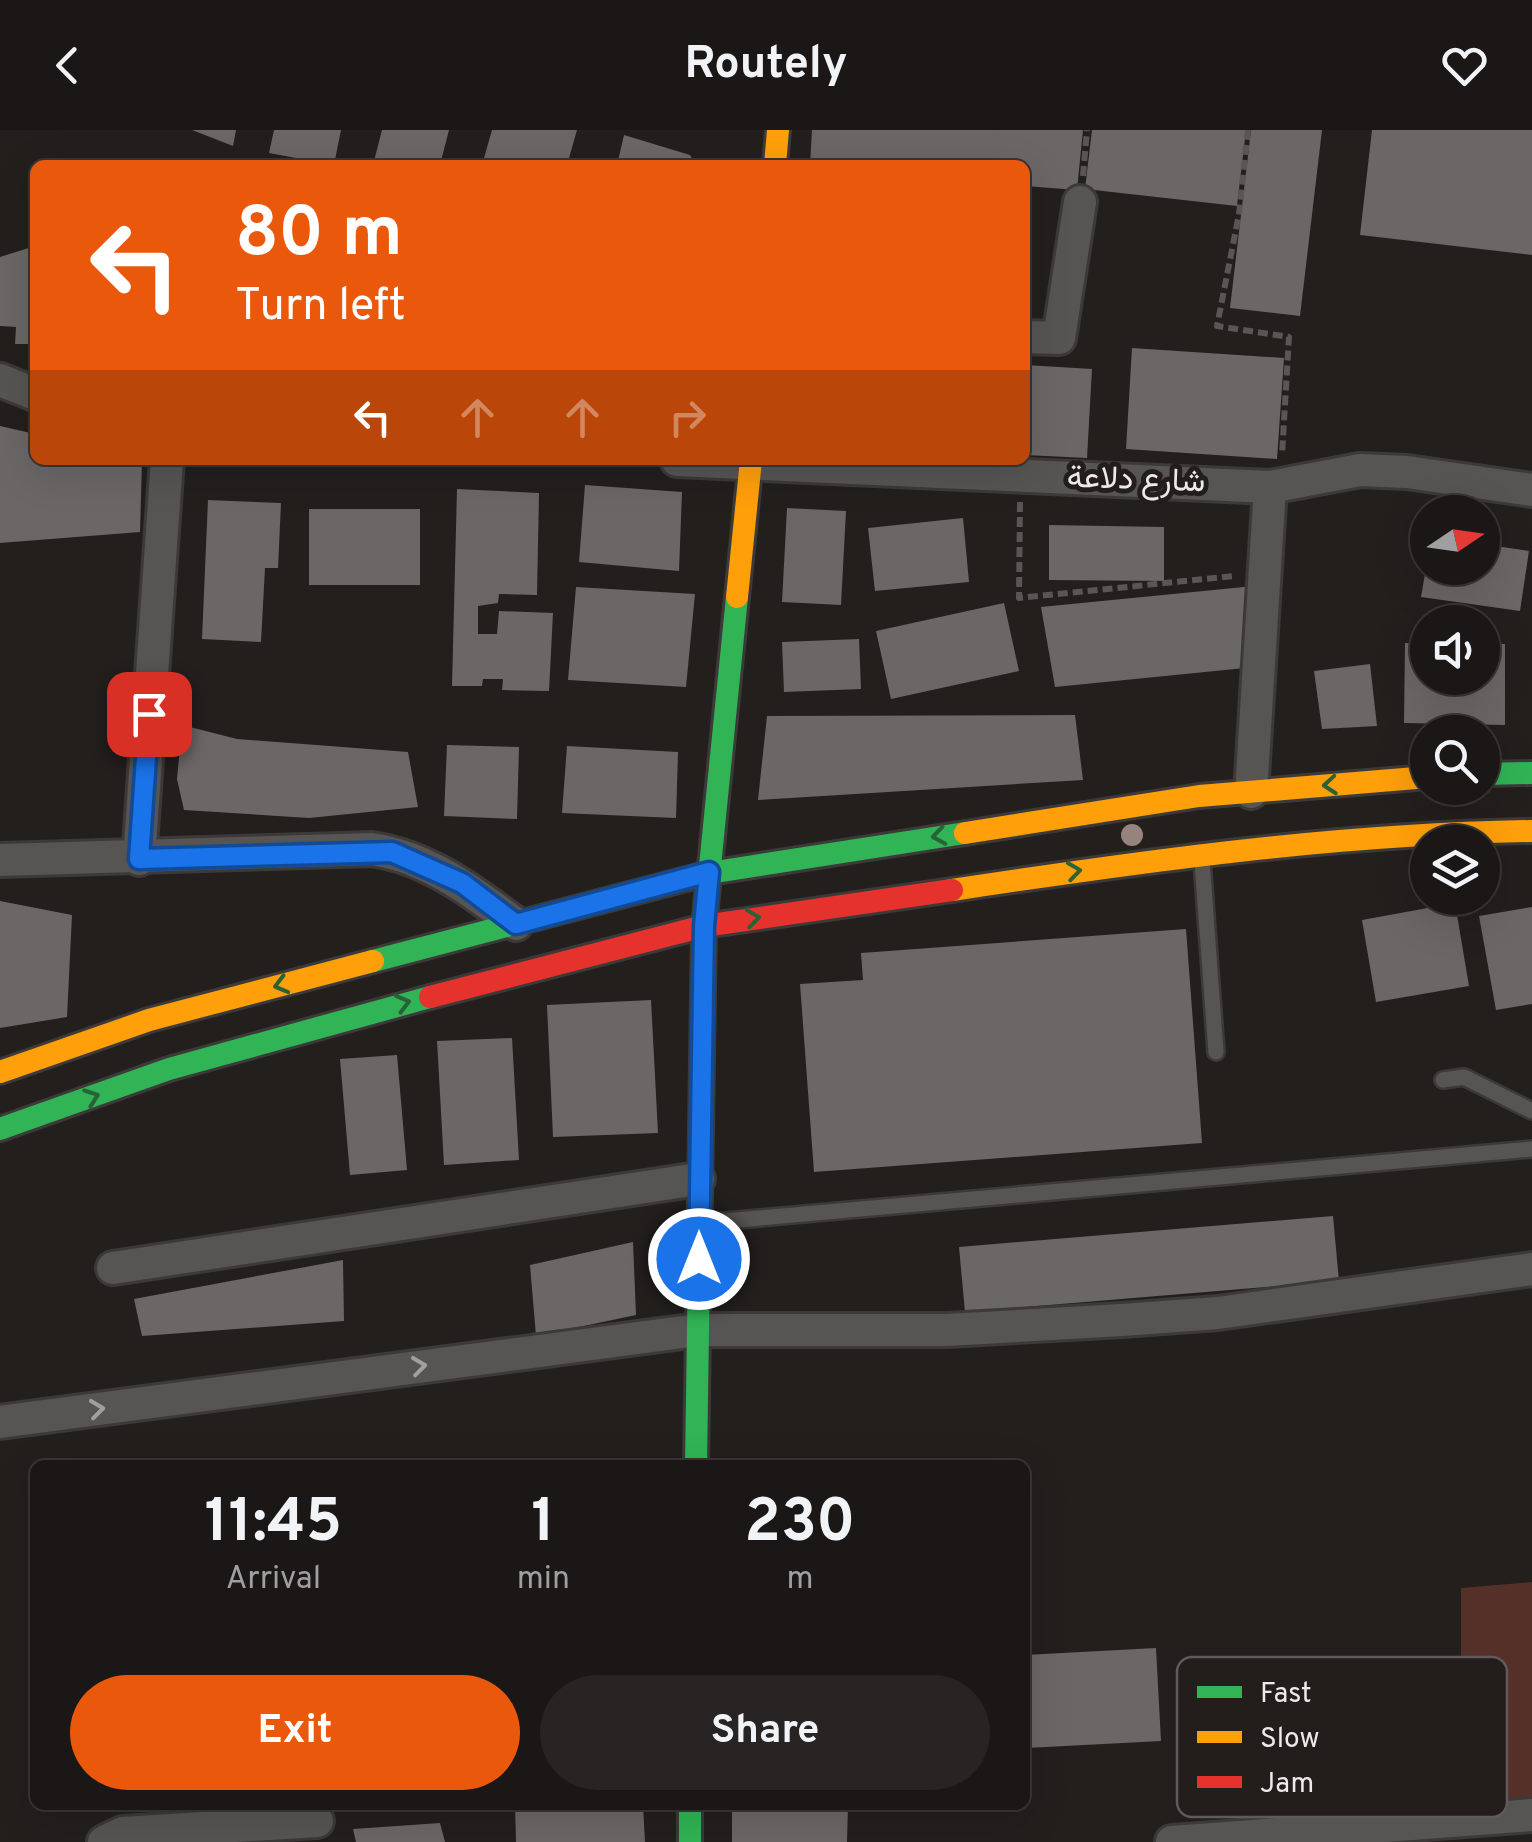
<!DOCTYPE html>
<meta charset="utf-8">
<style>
:root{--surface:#1a1716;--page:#272423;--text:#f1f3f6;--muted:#9f9fa1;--line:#383635;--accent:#ea580c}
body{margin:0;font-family:Overpass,Vazirmatn,sans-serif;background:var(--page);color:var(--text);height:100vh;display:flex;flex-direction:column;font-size:38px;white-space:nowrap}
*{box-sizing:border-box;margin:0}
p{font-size:32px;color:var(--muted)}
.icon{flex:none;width:55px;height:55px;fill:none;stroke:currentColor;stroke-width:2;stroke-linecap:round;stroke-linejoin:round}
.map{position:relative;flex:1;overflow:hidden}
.sheet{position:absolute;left:30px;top:1330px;width:1000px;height:350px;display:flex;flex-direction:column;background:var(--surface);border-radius:15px;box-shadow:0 10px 40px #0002,0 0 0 2px var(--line)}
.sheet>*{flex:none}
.banner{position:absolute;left:30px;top:30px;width:1000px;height:305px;border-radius:15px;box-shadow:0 10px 40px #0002,0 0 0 2px var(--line);background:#ea580c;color:#fff;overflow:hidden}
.needle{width:65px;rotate:77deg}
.fabs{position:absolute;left:1410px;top:365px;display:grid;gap:20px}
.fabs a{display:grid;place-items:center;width:90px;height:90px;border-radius:50%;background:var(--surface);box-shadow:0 10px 40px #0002,0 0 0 2px var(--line);font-size:50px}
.pin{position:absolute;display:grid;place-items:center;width:85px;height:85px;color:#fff;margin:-42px;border-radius:20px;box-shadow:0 5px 15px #0006}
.me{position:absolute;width:110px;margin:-55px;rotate:0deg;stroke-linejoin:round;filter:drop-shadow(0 0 8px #0008)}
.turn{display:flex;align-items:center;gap:35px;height:210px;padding:0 40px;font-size:45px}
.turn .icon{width:130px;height:130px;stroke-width:2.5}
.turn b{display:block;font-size:70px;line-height:85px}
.lanes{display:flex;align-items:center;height:95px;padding:0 40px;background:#0003;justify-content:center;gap:50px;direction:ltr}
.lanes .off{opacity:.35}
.eta{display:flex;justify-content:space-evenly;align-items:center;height:170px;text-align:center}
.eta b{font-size:60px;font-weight:700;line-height:70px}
.button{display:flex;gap:20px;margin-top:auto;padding:20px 40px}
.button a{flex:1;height:115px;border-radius:60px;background:var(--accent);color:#fff;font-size:40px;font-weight:700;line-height:115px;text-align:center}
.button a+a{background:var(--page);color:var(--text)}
header{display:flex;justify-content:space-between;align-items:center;height:130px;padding:0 40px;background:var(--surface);font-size:45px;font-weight:700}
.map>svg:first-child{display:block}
.green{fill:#553029}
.building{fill:#6a6766}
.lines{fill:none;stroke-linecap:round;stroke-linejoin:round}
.lane-casing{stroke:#3c3a39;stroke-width:20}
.street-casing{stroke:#3c3a39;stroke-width:38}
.fast-casing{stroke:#3c3a39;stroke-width:28}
.slow-casing{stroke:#3c3a39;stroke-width:28}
.jam-casing{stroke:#3c3a39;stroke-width:28}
.path{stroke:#585656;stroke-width:6;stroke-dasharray:10 5;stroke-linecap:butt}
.lane{stroke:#575554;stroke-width:15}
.street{stroke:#575554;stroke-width:32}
.fast{stroke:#30b455;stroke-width:22}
.slow{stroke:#ff9f0a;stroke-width:22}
.jam{stroke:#e5322d;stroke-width:22}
.tree{fill:#97837e}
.oneway{stroke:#296236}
.oneway2{stroke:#a2a09e}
.route-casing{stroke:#114b97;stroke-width:25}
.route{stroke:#1a73e8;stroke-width:18}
.labels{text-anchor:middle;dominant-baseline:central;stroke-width:10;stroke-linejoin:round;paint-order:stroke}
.street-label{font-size:32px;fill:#eeeae9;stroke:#231e1c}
.key{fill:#231e1c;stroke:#605b5a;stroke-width:2.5}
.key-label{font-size:28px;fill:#eeeae9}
</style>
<header><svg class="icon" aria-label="back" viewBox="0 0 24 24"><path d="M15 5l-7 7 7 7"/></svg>Routely<svg class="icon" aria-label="heart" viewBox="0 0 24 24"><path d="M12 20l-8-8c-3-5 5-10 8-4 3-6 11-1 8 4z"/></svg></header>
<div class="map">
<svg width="1532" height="1712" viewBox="0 0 1532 1712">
<rect width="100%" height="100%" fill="#221f1d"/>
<path class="green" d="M 1532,1452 L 1532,1667 L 1461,1670 L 1461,1458 Z"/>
<g class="building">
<path d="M 192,0 L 236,0 L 233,16 Z"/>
<path d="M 274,0 L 341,0 L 334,35 L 269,23 Z"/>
<path d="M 382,0 L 449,0 L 440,35 L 373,35 Z"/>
<path d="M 492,0 L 577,0 L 567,35 L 482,35 Z"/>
<path d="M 812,0 L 1083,0 L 1077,60 L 1025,56 L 1025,35 L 810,35 Z"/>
<path d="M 1092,0 L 1246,0 L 1237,76 L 1085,59 Z"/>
<path d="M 1251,0 L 1322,0 L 1300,186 L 1230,178 Z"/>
<path d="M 1372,0 L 1532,0 L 1532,125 L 1360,105 Z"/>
<path d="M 624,5 L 690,25 L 696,35 L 617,35 Z"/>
<path d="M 35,116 L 35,214 L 15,214 L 16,197 L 0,196 L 0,127 Z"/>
<path d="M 1132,218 L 1284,228 L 1277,329 L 1126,319 Z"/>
<path d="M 1025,235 L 1092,239 L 1087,328 L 1025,325 Z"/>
<path d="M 0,296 L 35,304 L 35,330 L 142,330 L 140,402 L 0,413 Z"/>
<path d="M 585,355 L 682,362 L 679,441 L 579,432 Z"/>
<path d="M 457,359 L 539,363 L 537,465 L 499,464 L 498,473 L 478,476 L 478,504 L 497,504 L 499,481 L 553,483 L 549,561 L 502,560 L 503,549 L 483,549 L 482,556 L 452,556 Z"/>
<path d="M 208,370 L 281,373 L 278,438 L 265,438 L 261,512 L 202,509 Z"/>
<path d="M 787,378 L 846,381 L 841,475 L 782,472 Z"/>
<rect x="309" y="379" width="111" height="76"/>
<path d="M 963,388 L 969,452 L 875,461 L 868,398 Z"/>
<path d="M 1049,395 L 1164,397 L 1164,451 L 1049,450 Z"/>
<path d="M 1482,414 L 1529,421 L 1520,481 L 1421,467 L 1426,438 L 1482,438 Z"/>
<path d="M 1254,456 L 1245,538 L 1055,557 L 1041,477 Z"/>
<path d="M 576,457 L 695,464 L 686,557 L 568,550 Z"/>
<path d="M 1004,473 L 1019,541 L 891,569 L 876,501 Z"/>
<path d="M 859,509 L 861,559 L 784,562 L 782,512 Z"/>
<path d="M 1405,513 L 1428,514 L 1428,548 L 1482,548 L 1482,514 L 1505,514 L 1505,595 L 1404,593 Z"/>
<path d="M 1370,534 L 1377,596 L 1322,599 L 1314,541 Z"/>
<path d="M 1075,585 L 1083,650 L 758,670 L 767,586 Z"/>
<path d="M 182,595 L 237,609 L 408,622 L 418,677 L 309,688 L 184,680 L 177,649 Z"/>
<path d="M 447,615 L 519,617 L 517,689 L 444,686 Z"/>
<path d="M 567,616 L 678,622 L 676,688 L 562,683 Z"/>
<path d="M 0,771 L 72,785 L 67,887 L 0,898 Z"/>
<path d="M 1455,773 L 1469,856 L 1376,872 L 1362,790 Z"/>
<path d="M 1532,777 L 1532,874 L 1496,880 L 1479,786 Z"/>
<path d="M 1186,799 L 1202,1013 L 814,1042 L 800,854 L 863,850 L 861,823 Z"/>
<path d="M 651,870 L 658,1003 L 553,1007 L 547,875 Z"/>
<path d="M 512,908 L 519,1030 L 444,1035 L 437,911 Z"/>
<path d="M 397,925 L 407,1040 L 350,1045 L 340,929 Z"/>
<path d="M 1333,1086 L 1339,1151 L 965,1182 L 959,1117 Z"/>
<path d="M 633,1112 L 636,1185 L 536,1206 L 530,1135 Z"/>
<path d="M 343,1130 L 344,1191 L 142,1206 L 134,1169 Z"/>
<path d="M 1156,1518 L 1161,1611 L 1027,1618 L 1025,1525 Z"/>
<path d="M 515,1675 L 643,1675 L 645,1712 L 516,1712 Z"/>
<path d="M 732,1675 L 848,1675 L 847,1712 L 732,1712 Z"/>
<path d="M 440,1693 L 445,1712 L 356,1712 L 353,1699 Z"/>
</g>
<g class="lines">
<defs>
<g id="lane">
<path d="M 1202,731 L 1216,922"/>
<path d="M 1443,950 L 1464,947 L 1532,981"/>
<path d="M 704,1093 L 1532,1019"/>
</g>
<g id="street">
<path d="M 1025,207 L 1059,208 L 1080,72"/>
<path d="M 0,250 L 35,264"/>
<path d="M 677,330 L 1270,357 L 1360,340 L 1407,342 L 1532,360"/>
<path d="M 1251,662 L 1270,357"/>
<path d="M 139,729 L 167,330"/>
<path d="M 0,730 L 372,719 C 427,727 472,761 516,794"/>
<path d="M 113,1138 L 698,1049"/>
<path d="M 0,1292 L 698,1200 L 947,1200 L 1122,1190 L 1218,1183 L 1532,1139"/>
<path d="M 104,1712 L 123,1703 L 317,1691"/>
<path d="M 1172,1712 L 1532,1685"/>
</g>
<g id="fast">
<path d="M 1482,644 L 1532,643"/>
<path d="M 373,831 L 709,743 L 965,703"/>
<path d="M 0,999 L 169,939 L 430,867"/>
<path d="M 696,1335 L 704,796 L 737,467"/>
<path d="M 690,1675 L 690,1712"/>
</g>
<g id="slow">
<path d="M 775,35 L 778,0"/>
<path d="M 737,467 L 751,330"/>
<path d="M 965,703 L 1199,666 L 1428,647"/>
<path d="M 952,760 C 1144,731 1337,704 1532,701"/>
<path d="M 0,942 L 149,890 L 373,831"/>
</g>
<path id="jam" d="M 430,867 L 704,796 L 952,760"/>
</defs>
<use href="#lane" class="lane-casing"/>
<use href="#street" class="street-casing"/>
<use href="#fast" class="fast-casing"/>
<use href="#slow" class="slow-casing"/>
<use href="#jam" class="jam-casing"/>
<g class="path">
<path d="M 1248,0 L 1239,84 L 1217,196 L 1289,207 L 1282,325"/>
<path d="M 1083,46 L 1087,0"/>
<path d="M 1020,372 L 1019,468 L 1234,446"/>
</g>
<use href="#lane" class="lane"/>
<use href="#street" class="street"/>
<use href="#fast" class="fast"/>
<use href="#slow" class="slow"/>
<use href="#jam" class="jam"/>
</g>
<circle class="tree" cx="1132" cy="705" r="11"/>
<defs><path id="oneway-chevron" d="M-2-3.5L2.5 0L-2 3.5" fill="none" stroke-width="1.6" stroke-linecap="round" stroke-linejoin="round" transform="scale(2.5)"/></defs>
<g class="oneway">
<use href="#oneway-chevron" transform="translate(1330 655) rotate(175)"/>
<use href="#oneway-chevron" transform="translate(939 706) rotate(171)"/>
<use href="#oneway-chevron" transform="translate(1074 741) rotate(-8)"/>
<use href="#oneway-chevron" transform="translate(753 788) rotate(-8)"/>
<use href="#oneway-chevron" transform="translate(281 855) rotate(165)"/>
<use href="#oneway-chevron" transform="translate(403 873) rotate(-15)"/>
<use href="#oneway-chevron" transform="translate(92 967) rotate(-20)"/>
</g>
<g class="oneway2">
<use href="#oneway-chevron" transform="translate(419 1236) rotate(-7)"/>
<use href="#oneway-chevron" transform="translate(97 1279) rotate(-7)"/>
</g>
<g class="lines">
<defs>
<path id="route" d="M 149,584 L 139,729 L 392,722 L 462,753 L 516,794 L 709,742 L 704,796 L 699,1129"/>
</defs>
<use href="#route" class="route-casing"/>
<use href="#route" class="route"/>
</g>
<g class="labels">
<g class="street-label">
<text transform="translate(1136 351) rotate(2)">شارع دلاعة</text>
</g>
</g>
<rect x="1177" y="1527" width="330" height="160" rx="15" class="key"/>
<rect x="1197" y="1556" width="45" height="12" fill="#30b455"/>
<rect x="1197" y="1601" width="45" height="12" fill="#ff9f0a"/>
<rect x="1197" y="1646" width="45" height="12" fill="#e5322d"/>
<g class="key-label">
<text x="1260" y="1572">Fast</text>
<text x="1260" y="1617">Slow</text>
<text x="1260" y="1662">Jam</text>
</g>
</svg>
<div class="fabs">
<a><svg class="needle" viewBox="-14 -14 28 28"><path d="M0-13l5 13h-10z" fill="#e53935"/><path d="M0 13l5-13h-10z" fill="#9f9fa1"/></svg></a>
<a><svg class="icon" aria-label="sound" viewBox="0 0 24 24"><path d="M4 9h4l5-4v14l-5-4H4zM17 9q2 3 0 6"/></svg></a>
<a><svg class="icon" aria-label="search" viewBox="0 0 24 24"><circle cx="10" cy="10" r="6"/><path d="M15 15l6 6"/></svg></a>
<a><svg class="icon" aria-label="layers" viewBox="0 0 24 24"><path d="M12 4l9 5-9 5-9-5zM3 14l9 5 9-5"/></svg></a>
</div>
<div class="pin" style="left:149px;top:584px;background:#d93025"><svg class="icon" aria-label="arrive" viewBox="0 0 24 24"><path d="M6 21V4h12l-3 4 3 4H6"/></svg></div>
<svg class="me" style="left:699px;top:1129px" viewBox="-20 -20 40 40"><circle r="17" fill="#1a73e8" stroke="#fff" stroke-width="3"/><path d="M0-11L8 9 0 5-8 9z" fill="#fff"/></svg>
<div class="banner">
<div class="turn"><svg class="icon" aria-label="left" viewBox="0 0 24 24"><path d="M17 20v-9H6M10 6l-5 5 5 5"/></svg><div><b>80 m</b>Turn left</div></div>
<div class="lanes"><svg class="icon" aria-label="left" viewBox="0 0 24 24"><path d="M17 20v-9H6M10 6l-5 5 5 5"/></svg><svg class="icon off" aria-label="ahead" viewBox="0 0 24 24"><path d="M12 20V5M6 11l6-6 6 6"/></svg><svg class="icon off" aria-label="ahead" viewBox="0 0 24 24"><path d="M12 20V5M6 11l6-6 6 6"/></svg><svg class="icon off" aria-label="right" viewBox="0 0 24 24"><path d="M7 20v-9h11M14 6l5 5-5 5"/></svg></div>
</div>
<section class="sheet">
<div class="eta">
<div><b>11:45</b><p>Arrival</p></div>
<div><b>1</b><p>min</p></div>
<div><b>230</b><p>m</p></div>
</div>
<div class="button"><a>Exit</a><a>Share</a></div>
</section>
</div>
